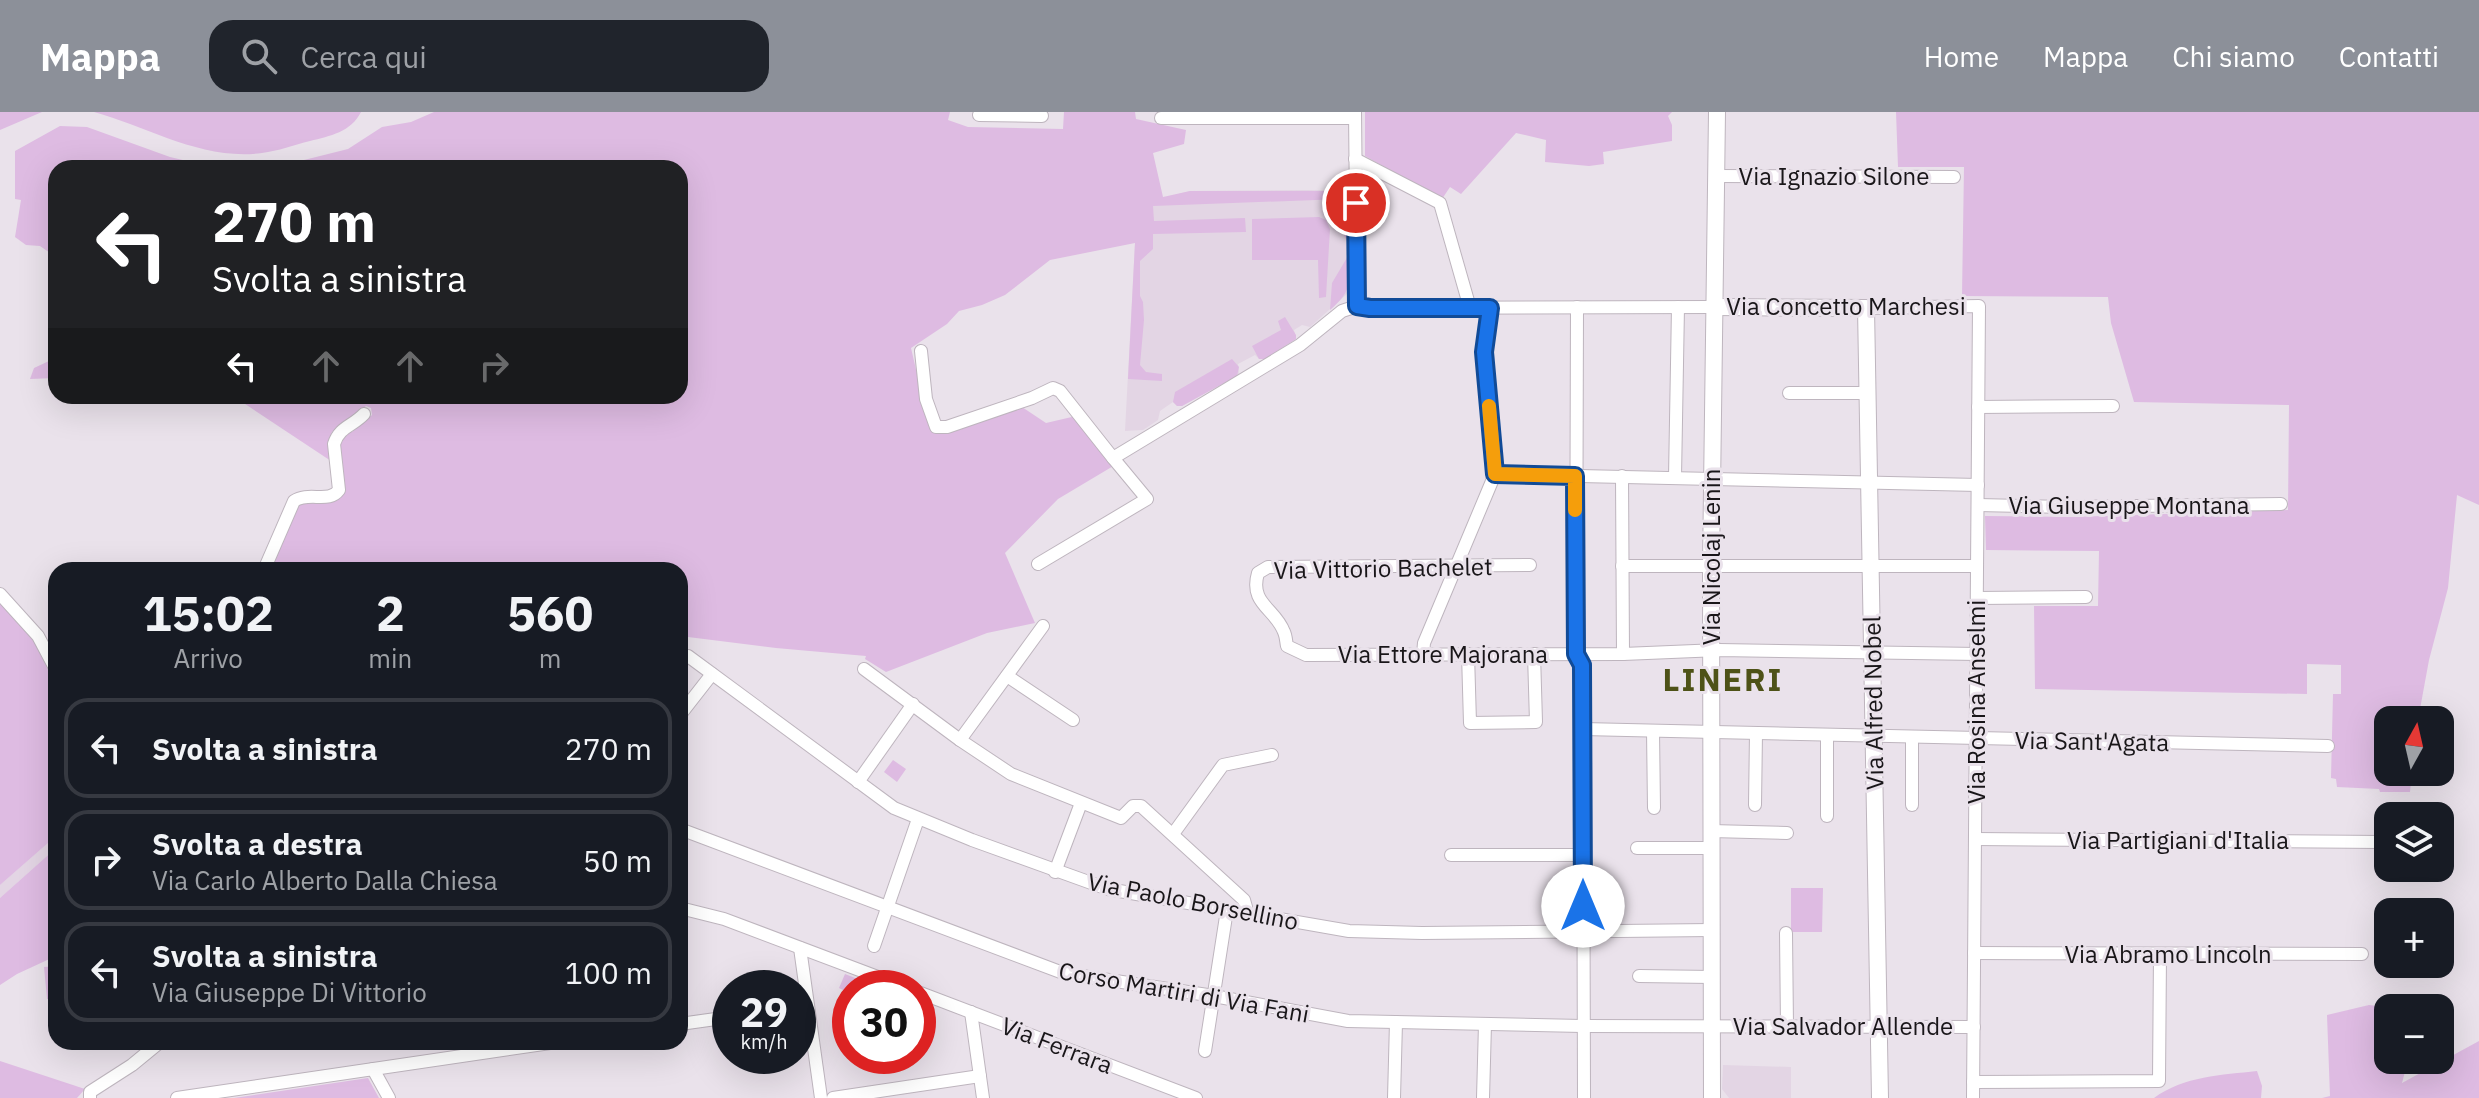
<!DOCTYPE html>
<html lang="it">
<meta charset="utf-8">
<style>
:root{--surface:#171b24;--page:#20242c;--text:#f1f3f6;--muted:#9ea1a6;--line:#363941;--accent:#8c9099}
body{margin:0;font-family:"IBM Plex Sans",sans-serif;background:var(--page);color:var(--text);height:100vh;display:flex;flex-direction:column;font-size:30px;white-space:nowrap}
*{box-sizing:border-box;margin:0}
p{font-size:26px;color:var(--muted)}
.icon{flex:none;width:44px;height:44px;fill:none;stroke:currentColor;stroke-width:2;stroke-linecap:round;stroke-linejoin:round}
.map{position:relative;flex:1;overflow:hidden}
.details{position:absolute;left:48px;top:450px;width:640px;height:488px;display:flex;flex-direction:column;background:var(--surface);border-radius:24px;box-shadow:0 8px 32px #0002}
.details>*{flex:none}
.top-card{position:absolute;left:48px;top:48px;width:640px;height:244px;border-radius:24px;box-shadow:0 8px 32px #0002;background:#202124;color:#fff;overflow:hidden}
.needle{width:52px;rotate:8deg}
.tools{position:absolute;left:2374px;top:594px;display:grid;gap:16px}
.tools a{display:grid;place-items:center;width:80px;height:80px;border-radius:16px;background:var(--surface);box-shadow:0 8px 32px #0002;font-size:40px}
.speed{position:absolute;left:712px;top:858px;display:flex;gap:16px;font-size:40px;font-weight:700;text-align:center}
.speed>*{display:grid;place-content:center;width:104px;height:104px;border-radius:50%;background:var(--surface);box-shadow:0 8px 32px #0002;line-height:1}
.speed small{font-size:20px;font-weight:400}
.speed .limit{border:12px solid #d22;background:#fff;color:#111}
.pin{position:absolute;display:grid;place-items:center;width:68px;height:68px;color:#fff;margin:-34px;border:4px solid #fff;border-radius:50%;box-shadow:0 2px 8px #0007}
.me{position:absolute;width:88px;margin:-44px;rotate:0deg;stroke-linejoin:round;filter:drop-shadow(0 0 6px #0008)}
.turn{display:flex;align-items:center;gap:28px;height:168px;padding:0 32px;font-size:36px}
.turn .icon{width:104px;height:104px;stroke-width:2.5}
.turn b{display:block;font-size:56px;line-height:68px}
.lanes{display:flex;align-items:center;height:76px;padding:0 32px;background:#0003;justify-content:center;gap:40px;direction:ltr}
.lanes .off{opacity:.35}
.eta{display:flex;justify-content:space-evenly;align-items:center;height:136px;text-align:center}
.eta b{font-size:48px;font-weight:700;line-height:56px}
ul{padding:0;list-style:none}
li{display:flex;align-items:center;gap:24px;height:100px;margin:0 16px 12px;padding:0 16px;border:4px solid var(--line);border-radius:24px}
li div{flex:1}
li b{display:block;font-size:30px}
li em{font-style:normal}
header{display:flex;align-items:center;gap:48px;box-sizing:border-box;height:112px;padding:0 40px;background:var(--accent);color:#fff}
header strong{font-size:38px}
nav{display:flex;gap:44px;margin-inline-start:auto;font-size:28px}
.search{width:560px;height:72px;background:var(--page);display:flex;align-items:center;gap:20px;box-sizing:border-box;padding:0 28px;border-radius:24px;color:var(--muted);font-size:30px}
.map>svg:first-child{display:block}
.built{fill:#e3d5e4}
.green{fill:#debbe2}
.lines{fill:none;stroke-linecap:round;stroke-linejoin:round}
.minor-casing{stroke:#beb5be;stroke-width:14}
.major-casing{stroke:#beb5be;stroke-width:18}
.minor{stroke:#fff;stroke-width:12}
.major{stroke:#fff;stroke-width:16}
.route-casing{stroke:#114b97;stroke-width:20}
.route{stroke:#1a73e8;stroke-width:14}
.slow{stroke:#f59e0b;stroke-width:14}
.labels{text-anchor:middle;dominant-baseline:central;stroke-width:6;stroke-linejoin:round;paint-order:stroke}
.street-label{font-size:24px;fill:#191619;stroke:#eae2eb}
.district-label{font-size:32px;font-weight:bold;letter-spacing:2px;fill:#4e5217;stroke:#eae2eb}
</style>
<header>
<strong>Mappa</strong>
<div class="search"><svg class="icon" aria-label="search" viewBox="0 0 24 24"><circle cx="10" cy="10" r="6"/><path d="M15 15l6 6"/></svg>Cerca qui</div>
<nav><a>Home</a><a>Mappa</a><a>Chi siamo</a><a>Contatti</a></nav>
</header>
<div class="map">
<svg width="2479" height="986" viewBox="0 0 2479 986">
<rect width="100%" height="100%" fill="#eae2eb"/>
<g class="built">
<path d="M 1307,78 L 1348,79 L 1349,177 L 1347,182 L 1310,215 L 1302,213 L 1294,218 L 1296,227 L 1265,247 L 1259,247 L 1255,243 L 1238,252 L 1239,262 L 1182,294 L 1177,294 L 1173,290 L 1160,299 L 1158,308 L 1143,318 L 1125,319 L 1137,93 L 1190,79 Z"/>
<path d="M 56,724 L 56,736 L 0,786 L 0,773 Z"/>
<path d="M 1723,953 L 1791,955 L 1791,986 L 1729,986 L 1722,977 Z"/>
</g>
<g class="green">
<path d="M 0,0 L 42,0 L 0,18 Z"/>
<path d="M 94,0 L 361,0 C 351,20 330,24 310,29 C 294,33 278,39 262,41 C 202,49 149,15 94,0 Z"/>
<path d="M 434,0 L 950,0 L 948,8 L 968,15 L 1063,17 L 1064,0 L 1135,0 L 1136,7 L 1186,18 L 1184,32 L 1153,41 L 1163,85 L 1190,79 L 1348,79 L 1348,131 L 1343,121 L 1342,87 L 1153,94 L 1154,109 L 1245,106 L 1246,120 L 1153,122 L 1153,137 L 1140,149 L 1140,184 L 1143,190 L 1144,208 L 1140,253 L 1146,260 L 1162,262 L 1162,269 L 1128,267 L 1135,131 L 1050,148 L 1005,183 L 982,193 L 959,199 L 947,212 L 911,236 L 928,309 L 951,320 L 1022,295 L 1046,311 L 1076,304 L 1115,353 L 1058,387 L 1005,441 L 1035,511 L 987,521 L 886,560 L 865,547 L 866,544 L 776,536 L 680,524 L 680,458 L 269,458 L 298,393 C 310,384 327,393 339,386 L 340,329 L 347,319 L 352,320 L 372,303 L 371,296 L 366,294 L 332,320 L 328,329 L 331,349 L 233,284 L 680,284 L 680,56 L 272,56 L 348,37 L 382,15 L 411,10 Z"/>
<path d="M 1365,0 L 1672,0 L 1668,4 L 1672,13 L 1672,29 L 1603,40 L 1604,52 L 1589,54 L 1545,50 L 1546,28 L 1516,21 L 1461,82 L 1450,75 L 1442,87 L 1365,44 Z"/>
<path d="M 1896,0 L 2479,0 L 2479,393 L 2457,383 L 2448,476 L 2429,548 L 2418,608 L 2388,608 L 2388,660 L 2412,660 L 2410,680 L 2380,680 L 2379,677 L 2337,675 L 2336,667 L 2331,666 L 2333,582 L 2341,582 L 2341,553 L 2307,552 L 2307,582 L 2035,577 L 2034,494 L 2098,494 L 2099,439 L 1986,438 L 1985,404 L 2071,405 L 2288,398 L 2289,293 L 2134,290 L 2111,211 L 2108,185 L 1962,184 L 1964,55 L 1898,55 Z"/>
<path d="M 60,14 L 87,15 L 170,45 L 217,56 L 56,56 L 56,145 L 40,134 L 26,133 L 15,125 L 21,88 L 15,87 L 15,39 Z"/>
<path d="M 1319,105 L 1326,108 L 1330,117 L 1326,185 L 1319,186 L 1318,148 L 1252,148 L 1252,107 Z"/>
<path d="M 1348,144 C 1349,172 1353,178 1330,198 L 1332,171 Z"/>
<path d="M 1285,205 L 1296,223 L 1296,227 L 1265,247 L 1259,247 L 1252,234 L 1281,218 L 1278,209 Z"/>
<path d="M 56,239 L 56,266 L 30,267 L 34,256 L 49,249 Z"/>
<path d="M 1232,247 L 1239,255 L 1237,264 L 1182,294 L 1177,294 L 1173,290 L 1175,280 Z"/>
<path d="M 0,490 L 30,520 L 56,575 L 56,724 L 0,773 Z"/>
<path d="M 893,648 L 906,657 L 897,670 L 884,660 Z"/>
<path d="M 56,736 L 56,844 L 17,862 L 0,873 L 0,786 Z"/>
<path d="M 1791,776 L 1823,776 L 1822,820 L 1791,820 Z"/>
<path d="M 56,854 L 56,886 L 47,887 L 44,855 Z"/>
<path d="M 845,862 L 868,871 L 868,876 L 850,876 L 850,901 L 835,903 L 847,880 L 839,876 Z"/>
<path d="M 2369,893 L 2396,896 L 2388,896 L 2388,948 L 2408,948 L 2402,971 L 2479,929 L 2479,986 L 2322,986 L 2330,984 L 2327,903 Z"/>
<path d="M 0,949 L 85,977 L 77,986 L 0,986 Z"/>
<path d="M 2257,959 L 2262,974 L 2261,986 L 2154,986 C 2184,964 2222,963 2257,959 Z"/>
<path d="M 368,966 L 379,986 L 234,986 Z"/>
</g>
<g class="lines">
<defs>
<g id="minor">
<path d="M 1355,0 L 1357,194 L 1370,196 L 1713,195"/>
<path d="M 979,3 L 1042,4"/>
<path d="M 1161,6 L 1355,6"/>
<path d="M 1355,47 L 1440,91 L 1470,196"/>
<path d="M 1715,64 L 1954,65"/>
<path d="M 1577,195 L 1576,542 L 1582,553 L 1583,617 L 1584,986"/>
<path d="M 1866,196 L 1979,194 L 1973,986"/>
<path d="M 921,239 L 926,287 L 936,315 L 947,315 L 1032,286 L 1053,276 L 1060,279 L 1113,346 L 1300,233 L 1342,199 L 1357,194"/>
<path d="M 1789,281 L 1868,281"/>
<path d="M 1978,295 L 2113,294"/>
<path d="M 1495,362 L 1978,373"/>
<path d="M 1622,364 L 1623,542"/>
<path d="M 1675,365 L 1678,195"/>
<path d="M 1978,393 L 2065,395 L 2281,392"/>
<path d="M 1038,452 L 1147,387 L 1113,346"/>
<path d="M 1530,453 L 1268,455 L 1258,461 C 1249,492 1275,496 1284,520 C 1286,524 1286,529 1287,534 L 1306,543 L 1623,542 L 1719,538 L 1978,542"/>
<path d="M 1622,454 L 1977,454"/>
<path d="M 264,458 L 294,389 C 309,379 329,392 339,378 L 334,332 C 339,315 353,314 364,302"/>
<path d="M 0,482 L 38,524 L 56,558"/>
<path d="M 1977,486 L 2086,485"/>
<path d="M 1423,542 L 1424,531 L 1495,362 L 1484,240 L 1490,196"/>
<path d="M 1468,542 L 1470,611 L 1536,610 L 1534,542"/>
<path d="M 688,544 L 894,696 L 972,728 L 1108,777 L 1349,819 L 1422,821 L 1712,818"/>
<path d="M 864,557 L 960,628 L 1011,662 L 1121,706 L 1133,694 L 1141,694 L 1244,788 L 1248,802"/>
<path d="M 1007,564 L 1073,608"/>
<path d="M 680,603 L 712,562"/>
<path d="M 1583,617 L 2328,634"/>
<path d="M 1653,619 L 1654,696"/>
<path d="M 1912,625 L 1912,693"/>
<path d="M 960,628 L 1043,514"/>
<path d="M 858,670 L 913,592"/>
<path d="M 1755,693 L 1756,621"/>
<path d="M 1827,704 L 1827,623"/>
<path d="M 680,717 L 1063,861 L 1214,884 L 1348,909 L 1582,914 L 1974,915"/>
<path d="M 1711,719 L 1787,721"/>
<path d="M 1173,722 L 1223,653 L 1272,643"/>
<path d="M 1975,727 L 2382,730"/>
<path d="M 1637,736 L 1711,736"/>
<path d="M 1451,743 L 1583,743"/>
<path d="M 1055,760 L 1081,691"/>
<path d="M 680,796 L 724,807 L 907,876"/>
<path d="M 1786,821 L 1787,914"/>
<path d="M 874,834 L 918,707"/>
<path d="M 800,836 L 821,986"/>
<path d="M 1974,841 L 2362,842"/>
<path d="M 1639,864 L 1712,865"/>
<path d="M 918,880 L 1196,986"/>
<path d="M 971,900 L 983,986"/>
<path d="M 680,912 L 730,905"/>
<path d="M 1205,939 L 1227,798"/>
<path d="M 373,957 L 389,986"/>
<path d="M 1973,970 L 2159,969 L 2160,842"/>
<path d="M 90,986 L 90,980 L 132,953 L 160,930"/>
<path d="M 177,986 L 557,930"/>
<path d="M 833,986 L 980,964"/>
<path d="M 1394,986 L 1396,910"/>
<path d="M 1483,986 L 1485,912"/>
</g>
<g id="major">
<path d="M 1713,195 L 1866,196 L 1880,986"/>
<path d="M 1712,986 L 1711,453 L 1717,0"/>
</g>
</defs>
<use href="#minor" class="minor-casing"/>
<use href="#major" class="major-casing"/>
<use href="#minor" class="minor"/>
<use href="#major" class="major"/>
</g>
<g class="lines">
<defs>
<path id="route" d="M 1356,91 L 1357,194 L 1370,196 L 1490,196 L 1484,240 L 1495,362 L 1575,364 L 1576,542 L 1582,553 L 1583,794"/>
</defs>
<use href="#route" class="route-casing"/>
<use href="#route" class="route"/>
<path class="slow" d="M 1489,294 L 1495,362 L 1575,364 L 1575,398"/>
</g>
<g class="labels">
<g class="street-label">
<text x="1834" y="64">Via Ignazio Silone</text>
<text x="1846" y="194">Via Concetto Marchesi</text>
<text x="2129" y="393">Via Giuseppe Montana</text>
<text transform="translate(1711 445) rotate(-90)">Via Nicolaj Lenin</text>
<text transform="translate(1383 456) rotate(-1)">Via Vittorio Bachelet</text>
<text x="1443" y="542">Via Ettore Majorana</text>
<text transform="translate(1976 590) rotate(-90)">Via Rosina Anselmi</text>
<text transform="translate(1873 591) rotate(-91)">Via Alfred Nobel</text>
<text transform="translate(2092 629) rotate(1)">Via Sant'Agata</text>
<text x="2178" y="728">Via Partigiani d'Italia</text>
<text transform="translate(1193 789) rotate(11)">Via Paolo Borsellino</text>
<text x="2168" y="842">Via Abramo Lincoln</text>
<text transform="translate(1184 880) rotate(10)">Corso Martiri di Via Fani</text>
<text x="1843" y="914">Via Salvador Allende</text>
<text transform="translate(1057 933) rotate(21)">Via Ferrara</text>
</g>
<g class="district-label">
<text x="1723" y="567">LINERI</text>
</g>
</g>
</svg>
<div class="tools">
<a><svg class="needle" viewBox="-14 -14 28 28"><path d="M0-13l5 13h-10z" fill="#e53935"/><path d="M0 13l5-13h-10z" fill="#9ea1a6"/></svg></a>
<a><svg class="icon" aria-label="layers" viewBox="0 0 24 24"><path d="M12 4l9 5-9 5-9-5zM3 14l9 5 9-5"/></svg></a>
<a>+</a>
<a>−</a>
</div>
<div class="speed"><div>29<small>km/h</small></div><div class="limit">30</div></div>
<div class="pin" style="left:1356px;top:91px;background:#d93025"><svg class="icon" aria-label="arrive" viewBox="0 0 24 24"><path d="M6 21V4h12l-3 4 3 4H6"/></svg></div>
<svg class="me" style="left:1583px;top:794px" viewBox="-20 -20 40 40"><circle r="19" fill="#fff"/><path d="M0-13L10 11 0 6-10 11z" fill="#1a73e8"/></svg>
<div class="top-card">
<div class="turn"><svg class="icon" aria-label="left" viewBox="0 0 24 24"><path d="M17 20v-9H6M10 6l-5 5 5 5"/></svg><div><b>270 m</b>Svolta a sinistra</div></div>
<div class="lanes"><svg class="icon" aria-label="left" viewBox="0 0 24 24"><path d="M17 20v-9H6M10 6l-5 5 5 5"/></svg><svg class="icon off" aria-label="ahead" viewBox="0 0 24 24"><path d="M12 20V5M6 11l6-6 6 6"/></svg><svg class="icon off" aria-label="ahead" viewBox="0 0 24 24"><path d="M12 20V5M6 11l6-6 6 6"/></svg><svg class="icon off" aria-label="right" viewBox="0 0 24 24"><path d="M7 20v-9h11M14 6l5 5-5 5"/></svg></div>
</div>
<section class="details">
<div class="eta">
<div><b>15:02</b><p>Arrivo</p></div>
<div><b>2</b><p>min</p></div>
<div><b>560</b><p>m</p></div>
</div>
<ul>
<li><svg class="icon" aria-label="left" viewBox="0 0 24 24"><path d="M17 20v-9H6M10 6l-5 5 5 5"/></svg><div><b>Svolta a sinistra</b></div><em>270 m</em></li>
<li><svg class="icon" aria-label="right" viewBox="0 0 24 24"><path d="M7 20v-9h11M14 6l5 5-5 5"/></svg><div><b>Svolta a destra</b><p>Via Carlo Alberto Dalla Chiesa</p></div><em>50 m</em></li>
<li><svg class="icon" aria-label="left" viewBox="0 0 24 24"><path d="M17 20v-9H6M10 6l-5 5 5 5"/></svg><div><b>Svolta a sinistra</b><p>Via Giuseppe Di Vittorio</p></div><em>100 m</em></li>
</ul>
</section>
</div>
